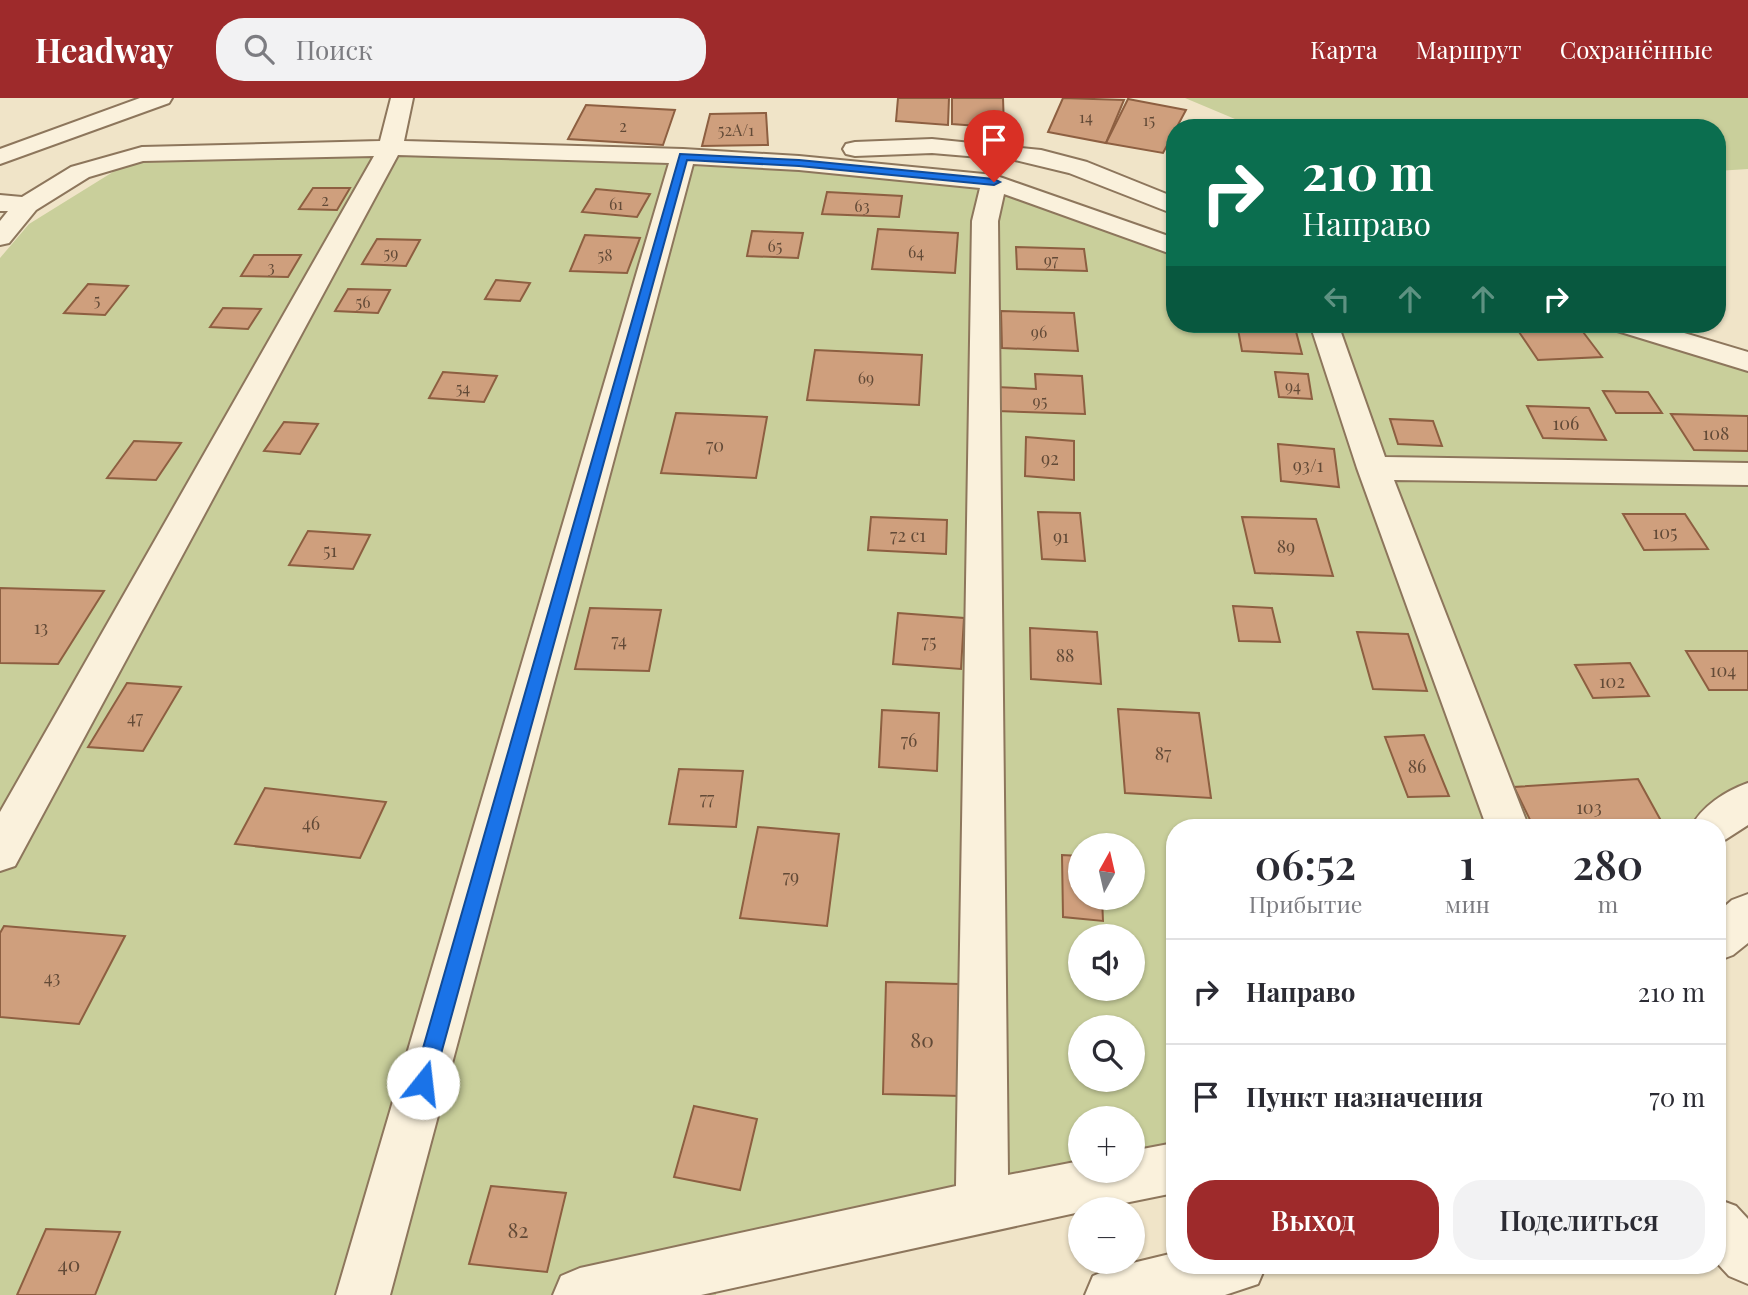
<!DOCTYPE html>
<html lang="ru">
<meta charset="utf-8">
<style>
:root{--surface:#fff;--page:#f2f2f3;--text:#2b2b33;--muted:#7c7c81;--line:#e1e1e2;--accent:#9e2a2b}
body{margin:0;font-family:"Playfair Display",serif;background:var(--page);color:var(--text);height:100vh;display:flex;flex-direction:column;font-size:26px;white-space:nowrap}
*{box-sizing:border-box;margin:0}
p{font-size:23px;color:var(--muted)}
.icon{flex:none;width:38px;height:38px;fill:none;stroke:currentColor;stroke-width:2;stroke-linecap:round;stroke-linejoin:round}
.map{position:relative;flex:1;overflow:hidden}
.side{position:absolute;left:1166px;top:721px;width:560px;height:455px;display:flex;flex-direction:column;background:var(--surface);border-radius:28px;box-shadow:0 2px 5px #0004}
.side>*{flex:none}
.top-card{position:absolute;left:1166px;top:21px;width:560px;height:214px;border-radius:28px;box-shadow:0 2px 5px #0004;background:#0b6e4f;color:#fff;overflow:hidden}
.needle{width:46px;rotate:8deg}
.controls{position:absolute;left:1068px;top:735px;display:grid;gap:14px}
.controls a{display:grid;place-items:center;width:77px;height:77px;border-radius:50%;background:var(--surface);box-shadow:0 2px 5px #0004;font-size:35px}
.pin{position:absolute;display:grid;place-items:center;width:60px;height:60px;color:#fff;margin:-72px -30px;border-radius:50% 50% 50% 0;rotate:-45deg;box-shadow:0 0 7px #0007}
.pin .icon{rotate:45deg}
.me{position:absolute;width:77px;margin:-38px;rotate:16deg;stroke-linejoin:round;filter:drop-shadow(0 0 5px #0008)}
.turn{display:flex;align-items:center;gap:24px;height:147px;padding:0 21px;font-size:32px}
.turn .icon{width:91px;height:91px;stroke-width:2.5}
.turn b{display:block;font-size:49px;line-height:60px}
.lanes{display:flex;align-items:center;height:66px;padding:0 21px;background:#0003;justify-content:center;gap:35px;direction:ltr}
.lanes .off{opacity:.35}
.eta{display:flex;justify-content:space-evenly;align-items:center;height:119px;text-align:center}
.eta b{font-size:42px;font-weight:600;line-height:49px}
.action{display:flex;gap:14px;margin-top:auto;padding:14px 21px}
.action a{flex:1;height:80px;border-radius:28px;background:var(--accent);color:#fff;font-size:28px;font-weight:600;line-height:80px;text-align:center}
.action a+a{background:var(--page);color:var(--text)}
ul{padding:0;list-style:none}
li{display:flex;align-items:center;gap:21px;height:105px;padding:0 21px;border-top:2px solid var(--line)}
li div{flex:1}
li b{display:block;font-size:26px}
li em{font-style:normal}
header{display:flex;align-items:center;gap:42px;box-sizing:border-box;height:98px;padding:0 35px;background:var(--accent);color:#fff}
header strong{font-size:33px}
nav{display:flex;gap:38px;margin-inline-start:auto;font-size:24px}
.search{width:490px;height:63px;background:var(--page);display:flex;align-items:center;gap:18px;box-sizing:border-box;padding:0 24px;border-radius:28px;color:var(--muted);font-size:26px}
.map>svg:first-child{display:block}
.green{fill:#c9cf9b;fill-rule:evenodd}
.building{fill:#cf9f7d;stroke:#8d5f41;stroke-width:2}
.lines{fill:none;stroke-linecap:round;stroke-linejoin:round}
.minor-casing{stroke:#8d765c;stroke-width:4}
.minor{fill:#faf1dc;fill-rule:evenodd}
.route{fill:#1a73e8;stroke:#114b97;stroke-width:2}
.labels{text-anchor:middle;dominant-baseline:central;stroke-width:6;stroke-linejoin:round;paint-order:stroke}
.far-number-label{font-size:16px;fill:#624a37}
.number-label{font-size:18px;fill:#624a37}
.near-number-label{font-size:21px;fill:#624a37}
</style>
<header>
<strong>Headway</strong>
<div class="search"><svg class="icon" aria-label="search" viewBox="0 0 24 24"><circle cx="10" cy="10" r="6"/><path d="M15 15l6 6"/></svg>Поиск</div>
<nav><a>Карта</a><a>Маршрут</a><a>Сохранённые</a></nav>
</header>
<div class="map">
<svg width="1748" height="1197" viewBox="0 0 1748 1197">
<rect width="100%" height="100%" fill="#f0e4c8"/>
<g class="green">
<path d="M 1185,0 L 1748,0 L 1748,71 L 1717,73 L 1717,30 L 1262,30 L 1254,29 Z"/>
<path d="M 401,55 L 965,80 L 1029,89 L 1174,142 L 1174,226 L 1597,226 L 1748,271 L 1748,696 L 1704,730 L 1174,730 L 1174,1056 L 1132,1064 L 1132,1020 L 1080,1020 L 1080,1073 L 1085,1073 L 721,1140 L 716,1197 L 0,1197 L 0,160 L 29,126 L 129,64 ZM 1080,747 L 1132,747 L 1132,800 L 1080,800 ZM 1080,838 L 1132,838 L 1132,891 L 1080,891 ZM 1080,929 L 1132,929 L 1132,982 L 1080,982 Z"/>
</g>
<g class="building">
<path d="M 898,0 L 949,0 L 948,27 L 896,23 Z"/>
<path d="M 952,0 L 1003,0 L 1004,30 L 952,26 Z"/>
<path d="M 1063,0 L 1124,2 L 1106,45 L 1048,34 Z"/>
<path d="M 1128,1 L 1186,12 L 1163,55 L 1106,45 Z"/>
<path d="M 586,7 L 675,12 L 663,47 L 568,41 Z"/>
<path d="M 766,15 L 768,47 L 702,48 L 710,16 Z"/>
<path d="M 313,90 L 350,90 L 337,112 L 299,111 Z"/>
<path d="M 596,91 L 650,96 L 637,119 L 582,114 Z"/>
<path d="M 827,94 L 902,98 L 899,119 L 822,116 Z"/>
<path d="M 878,131 L 958,135 L 955,175 L 872,171 Z"/>
<path d="M 752,133 L 803,135 L 798,160 L 747,158 Z"/>
<path d="M 585,137 L 640,140 L 627,175 L 570,173 Z"/>
<path d="M 377,141 L 420,142 L 406,168 L 362,166 Z"/>
<path d="M 1016,149 L 1084,151 L 1087,173 L 1017,171 Z"/>
<path d="M 254,157 L 301,157 L 288,179 L 241,178 Z"/>
<path d="M 496,182 L 530,185 L 520,203 L 485,201 Z"/>
<path d="M 88,186 L 128,188 L 105,217 L 64,215 Z"/>
<path d="M 348,191 L 390,192 L 378,215 L 335,213 Z"/>
<path d="M 223,210 L 261,211 L 248,231 L 210,229 Z"/>
<path d="M 1001,213 L 1074,215 L 1078,253 L 1002,250 Z"/>
<path d="M 1237,226 L 1294,226 L 1302,256 L 1242,253 Z"/>
<path d="M 1362,226 L 1400,226 L 1403,234 L 1363,232 Z"/>
<path d="M 1577,226 L 1602,259 L 1538,262 L 1515,228 Z"/>
<path d="M 815,252 L 922,257 L 919,307 L 807,302 Z"/>
<path d="M 443,274 L 497,278 L 484,304 L 429,300 Z"/>
<path d="M 1275,274 L 1308,276 L 1312,301 L 1279,299 Z"/>
<path d="M 1035,276 L 1082,278 L 1085,316 L 997,313 L 997,289 L 1036,291 Z"/>
<path d="M 1603,293 L 1648,294 L 1662,315 L 1616,315 Z"/>
<path d="M 1527,308 L 1589,310 L 1606,342 L 1543,340 Z"/>
<path d="M 676,315 L 767,319 L 756,380 L 661,375 Z"/>
<path d="M 1671,316 L 1748,318 L 1748,353 L 1694,352 Z"/>
<path d="M 1390,321 L 1433,323 L 1442,348 L 1398,346 Z"/>
<path d="M 284,324 L 318,326 L 300,356 L 264,353 Z"/>
<path d="M 1026,339 L 1074,343 L 1074,382 L 1025,378 Z"/>
<path d="M 134,343 L 181,345 L 156,382 L 107,380 Z"/>
<path d="M 1278,346 L 1334,351 L 1339,389 L 1281,383 Z"/>
<path d="M 1038,414 L 1080,415 L 1085,463 L 1042,461 Z"/>
<path d="M 1623,416 L 1685,416 L 1708,451 L 1644,452 Z"/>
<path d="M 871,419 L 947,422 L 946,456 L 868,452 Z"/>
<path d="M 1242,419 L 1316,421 L 1333,478 L 1255,475 Z"/>
<path d="M 308,433 L 370,437 L 353,471 L 289,467 Z"/>
<path d="M 0,490 L 104,493 L 58,566 L 0,565 Z"/>
<path d="M 1233,508 L 1272,510 L 1280,544 L 1239,543 Z"/>
<path d="M 590,510 L 661,512 L 649,573 L 575,571 Z"/>
<path d="M 898,515 L 964,520 L 961,571 L 893,566 Z"/>
<path d="M 1030,530 L 1097,534 L 1101,586 L 1031,581 Z"/>
<path d="M 1357,534 L 1408,536 L 1427,593 L 1373,591 Z"/>
<path d="M 1686,553 L 1748,553 L 1748,592 L 1709,592 Z"/>
<path d="M 1630,565 L 1649,598 L 1593,600 L 1575,567 Z"/>
<path d="M 127,585 L 181,589 L 143,653 L 88,649 Z"/>
<path d="M 1118,611 L 1199,615 L 1211,700 L 1125,695 Z"/>
<path d="M 882,612 L 939,615 L 937,673 L 879,669 Z"/>
<path d="M 1424,637 L 1449,698 L 1408,699 L 1385,639 Z"/>
<path d="M 679,671 L 743,673 L 736,729 L 669,726 Z"/>
<path d="M 1638,681 L 1665,730 L 1534,730 L 1514,689 Z"/>
<path d="M 265,690 L 386,704 L 360,760 L 235,746 Z"/>
<path d="M 758,729 L 839,736 L 827,828 L 740,820 Z"/>
<path d="M 1062,757 L 1080,758 L 1080,800 L 1102,800 L 1103,823 L 1063,819 Z"/>
<path d="M 4,828 L 125,838 L 79,926 L 0,919 L 0,835 Z"/>
<path d="M 886,884 L 959,886 L 961,998 L 883,996 Z"/>
<path d="M 694,1008 L 757,1021 L 740,1092 L 674,1079 Z"/>
<path d="M 491,1088 L 566,1095 L 547,1174 L 469,1166 Z"/>
<path d="M 46,1131 L 120,1134 L 95,1197 L 17,1197 Z"/>
</g>
<g class="lines">
<defs>
<g id="minor">
<path d="M 140,0 L 172,0 L 169,5 L 0,66 L 0,51 Z"/>
<path d="M 391,0 L 413,0 L 404,43 L 683,51 L 799,58 L 994,77 L 1174,140 L 1174,157 L 1004,96 L 998,123 L 1008,1077 L 1080,1063 L 1080,1073 L 1132,1073 L 1132,1053 L 1174,1045 L 1174,1095 L 1095,1111 L 1080,1111 L 1080,1114 L 701,1197 L 553,1197 L 561,1178 L 580,1170 L 956,1088 L 972,123 L 980,90 L 799,72 L 693,66 L 390,1197 L 336,1197 L 669,65 L 398,57 L 15,768 L 0,773 L 0,714 L 374,58 L 143,63 L 89,79 L 36,112 L 9,145 L 0,147 L 0,123 L 8,113 L 0,113 L 0,97 L 22,99 L 71,69 L 142,49 L 380,43 Z"/>
<path d="M 932,41 L 1041,52 L 1087,64 L 1174,99 L 1174,116 L 1069,75 L 1015,62 L 932,55 L 855,58 L 846,56 L 843,51 L 846,46 L 855,44 Z"/>
<path d="M 1310,226 L 1338,226 L 1385,359 L 1748,365 L 1748,387 L 1394,382 L 1529,730 L 1487,730 L 1357,370 Z"/>
<path d="M 1610,226 L 1654,226 L 1748,254 L 1748,273 L 1614,232 Z"/>
<path d="M 1748,685 L 1748,727 L 1717,747 L 1717,730 L 1691,730 C 1701,708 1726,693 1748,685 Z"/>
<path d="M 1748,796 L 1748,845 L 1733,857 L 1717,863 L 1717,815 L 1732,802 Z"/>
<path d="M 1717,1101 L 1736,1108 L 1748,1121 L 1748,1186 L 1729,1178 L 1717,1165 Z"/>
<path d="M 1174,1155 L 1174,1167 L 1266,1167 L 1258,1186 L 1225,1197 L 1085,1197 L 1093,1178 L 1112,1170 Z"/>
</g>
</defs>
<use href="#minor" class="minor-casing"/>
<use href="#minor" class="minor"/>
</g>
<path class="route" d="M 680,56 L 799,62 L 994,81 L 1000,84 L 994,87 L 799,68 L 687,62 L 433,985 L 430,992 L 423,995 L 416,992 L 413,985 Z"/>
<g class="labels">
<g class="far-number-label">
<text x="1086" y="18">14</text>
<text x="1149" y="21">15</text>
<text x="623" y="27">2</text>
<text x="736" y="31">52А/1</text>
<text x="325" y="101">2</text>
<text x="616" y="105">61</text>
<text x="862" y="107">63</text>
<text x="775" y="147">65</text>
<text x="916" y="153">64</text>
<text x="391" y="154">59</text>
<text x="605" y="156">58</text>
<text x="1051" y="161">97</text>
<text x="271" y="168">3</text>
<text x="97" y="201">5</text>
<text x="363" y="203">56</text>
<text x="1039" y="233">96</text>
<text x="866" y="279">69</text>
<text x="1293" y="287">94</text>
<text x="463" y="289">54</text>
<text x="1040" y="302">95</text>
</g>
<g class="number-label">
<text x="1566" y="325">106</text>
<text x="1716" y="335">108</text>
<text x="715" y="347">70</text>
<text x="1050" y="360">92</text>
<text x="1308" y="367">93/1</text>
<text x="1665" y="434">105</text>
<text x="908" y="437">72 с1</text>
<text x="1061" y="438">91</text>
<text x="1286" y="448">89</text>
<text x="330" y="452">51</text>
<text x="41" y="529">13</text>
<text x="619" y="542">74</text>
<text x="929" y="543">75</text>
<text x="1065" y="557">88</text>
<text x="1723" y="572">104</text>
<text x="1612" y="583">102</text>
<text x="135" y="619">47</text>
<text x="909" y="642">76</text>
<text x="1163" y="655">87</text>
<text x="1417" y="668">86</text>
<text x="707" y="700">77</text>
<text x="1589" y="709">103</text>
<text x="311" y="725">46</text>
<text x="791" y="778">79</text>
<text x="52" y="879">43</text>
</g>
<g class="near-number-label">
<text x="922" y="941">80</text>
<text x="518" y="1131">82</text>
<text x="69" y="1165">40</text>
</g>
</g>
</svg>
<div class="controls">
<a><svg class="needle" viewBox="-14 -14 28 28"><path d="M0-13l5 13h-10z" fill="#e53935"/><path d="M0 13l5-13h-10z" fill="#7c7c81"/></svg></a>
<a><svg class="icon" aria-label="sound" viewBox="0 0 24 24"><path d="M4 9h4l5-4v14l-5-4H4zM17 9q2 3 0 6"/></svg></a>
<a><svg class="icon" aria-label="search" viewBox="0 0 24 24"><circle cx="10" cy="10" r="6"/><path d="M15 15l6 6"/></svg></a>
<a>+</a>
<a>−</a>
</div>
<div class="pin" style="left:994px;top:84px;background:#d93025"><svg class="icon" aria-label="arrive" viewBox="0 0 24 24"><path d="M6 21V4h12l-3 4 3 4H6"/></svg></div>
<svg class="me" style="left:423px;top:985px" viewBox="-20 -20 40 40"><circle r="19" fill="#fff"/><path d="M0-13L10 11 0 6-10 11z" fill="#1a73e8"/></svg>
<div class="top-card">
<div class="turn"><svg class="icon" aria-label="right" viewBox="0 0 24 24"><path d="M7 20v-9h11M14 6l5 5-5 5"/></svg><div><b>210 m</b>Направо</div></div>
<div class="lanes"><svg class="icon off" aria-label="left" viewBox="0 0 24 24"><path d="M17 20v-9H6M10 6l-5 5 5 5"/></svg><svg class="icon off" aria-label="ahead" viewBox="0 0 24 24"><path d="M12 20V5M6 11l6-6 6 6"/></svg><svg class="icon off" aria-label="ahead" viewBox="0 0 24 24"><path d="M12 20V5M6 11l6-6 6 6"/></svg><svg class="icon" aria-label="right" viewBox="0 0 24 24"><path d="M7 20v-9h11M14 6l5 5-5 5"/></svg></div>
</div>
<section class="side">
<div class="eta">
<div><b>06:52</b><p>Прибытие</p></div>
<div><b>1</b><p>мин</p></div>
<div><b>280</b><p>m</p></div>
</div>
<ul>
<li><svg class="icon" aria-label="right" viewBox="0 0 24 24"><path d="M7 20v-9h11M14 6l5 5-5 5"/></svg><div><b>Направо</b></div><em>210 m</em></li>
<li><svg class="icon" aria-label="arrive" viewBox="0 0 24 24"><path d="M6 21V4h12l-3 4 3 4H6"/></svg><div><b>Пункт назначения</b></div><em>70 m</em></li>
</ul>
<div class="action"><a>Выход</a><a>Поделиться</a></div>
</section>
</div>
